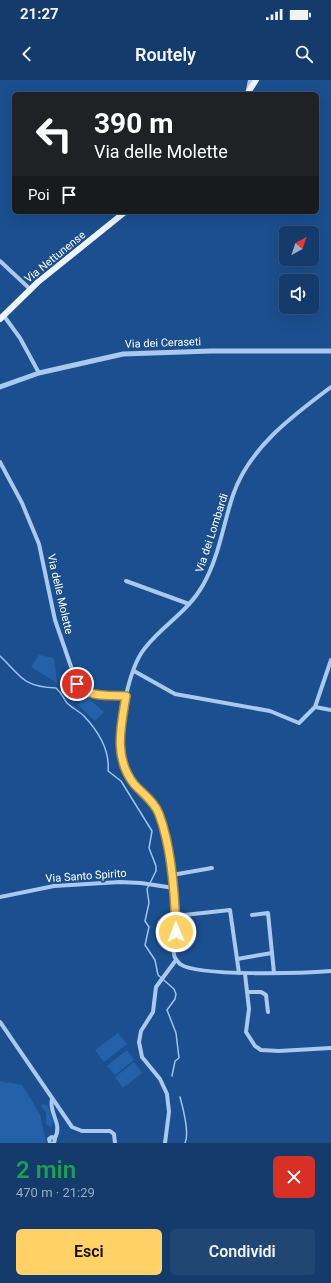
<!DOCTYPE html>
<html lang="it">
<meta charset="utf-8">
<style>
:root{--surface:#143b6b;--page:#214673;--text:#f1f3f6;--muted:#9dadc1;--line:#33557e;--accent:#ffd166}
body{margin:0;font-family:Roboto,sans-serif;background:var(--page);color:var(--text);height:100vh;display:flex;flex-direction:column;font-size:15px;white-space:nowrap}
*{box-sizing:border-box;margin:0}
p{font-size:13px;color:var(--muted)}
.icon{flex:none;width:22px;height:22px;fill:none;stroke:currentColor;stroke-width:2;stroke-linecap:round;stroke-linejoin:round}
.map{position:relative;height:1063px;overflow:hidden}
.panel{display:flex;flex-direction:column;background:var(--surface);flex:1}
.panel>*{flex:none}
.banner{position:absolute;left:12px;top:12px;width:307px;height:122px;border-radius:6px;box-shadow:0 4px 16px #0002,0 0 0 1px var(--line);background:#202124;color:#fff;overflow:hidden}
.needle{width:26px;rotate:40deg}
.fabs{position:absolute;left:279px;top:146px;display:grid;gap:8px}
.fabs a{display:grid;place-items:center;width:40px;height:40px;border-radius:6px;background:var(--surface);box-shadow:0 4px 16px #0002,0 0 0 1px var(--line);font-size:20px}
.pin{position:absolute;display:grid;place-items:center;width:34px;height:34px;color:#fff;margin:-17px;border:2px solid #fff;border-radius:50%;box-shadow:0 1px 4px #0007}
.me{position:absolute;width:44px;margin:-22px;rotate:359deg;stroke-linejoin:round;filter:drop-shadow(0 0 3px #0008)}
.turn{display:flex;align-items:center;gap:14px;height:84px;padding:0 16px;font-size:18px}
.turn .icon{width:52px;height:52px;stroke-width:2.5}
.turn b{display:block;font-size:28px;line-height:34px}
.then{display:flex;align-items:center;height:38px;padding:0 16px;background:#0003;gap:8px;font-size:15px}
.round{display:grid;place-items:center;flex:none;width:42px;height:42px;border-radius:6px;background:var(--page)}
.summary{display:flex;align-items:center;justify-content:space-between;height:68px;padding:0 16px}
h1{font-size:24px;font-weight:600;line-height:30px;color:#1e9e55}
.cta{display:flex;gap:8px;margin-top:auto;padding:8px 16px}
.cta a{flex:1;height:46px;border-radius:6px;background:var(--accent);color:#111;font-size:16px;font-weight:600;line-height:46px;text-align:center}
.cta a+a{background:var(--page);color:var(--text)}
.status{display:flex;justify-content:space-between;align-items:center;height:28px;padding:0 20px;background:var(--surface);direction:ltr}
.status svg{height:11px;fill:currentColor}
header{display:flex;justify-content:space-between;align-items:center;height:52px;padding:0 16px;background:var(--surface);font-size:18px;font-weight:600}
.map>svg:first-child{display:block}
.green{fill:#2461a8}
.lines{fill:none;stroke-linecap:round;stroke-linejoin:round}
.stream{stroke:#9cc4f0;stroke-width:1.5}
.minor{stroke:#a9c9ee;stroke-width:4}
.tertiary{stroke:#a9c9ee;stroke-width:5}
.primary{stroke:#f0f6ff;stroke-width:6}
.route-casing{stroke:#a68842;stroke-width:10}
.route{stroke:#ffd166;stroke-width:7}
.labels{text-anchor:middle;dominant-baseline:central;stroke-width:4;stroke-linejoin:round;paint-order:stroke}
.street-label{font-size:11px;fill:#fff;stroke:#1b4f8f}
</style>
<div class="status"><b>21:27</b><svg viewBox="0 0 49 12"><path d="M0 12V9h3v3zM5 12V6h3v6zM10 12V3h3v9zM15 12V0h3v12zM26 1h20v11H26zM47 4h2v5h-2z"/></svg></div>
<header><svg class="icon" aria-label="back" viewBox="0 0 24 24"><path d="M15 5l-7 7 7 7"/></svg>Routely<svg class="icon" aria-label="search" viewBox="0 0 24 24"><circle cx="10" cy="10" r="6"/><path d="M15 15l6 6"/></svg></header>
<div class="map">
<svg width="331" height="1063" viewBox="0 0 331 1063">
<rect width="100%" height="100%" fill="#1b4f8f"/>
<g class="green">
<path d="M 39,575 L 54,578 L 57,603 L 31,587 Z"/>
<path d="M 86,616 L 104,632 L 95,641 L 78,625 Z"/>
<path d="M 118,953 L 127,964 L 104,982 L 95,970 Z"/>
<path d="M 127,970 L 134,980 L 115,995 L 107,986 Z"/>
<path d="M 134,982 L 142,993 L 123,1008 L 115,997 Z"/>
<path d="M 0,1001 L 22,1005 L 40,1034 L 46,1063 L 0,1063 Z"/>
<path d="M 43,1024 L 48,1026 L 53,1041 L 51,1047 L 46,1044 L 46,1033 L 41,1026 Z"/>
</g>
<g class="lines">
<g class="stream">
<path d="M 0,576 C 22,597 23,607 56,608 C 62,613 63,618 67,623 C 72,628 79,631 84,636 C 98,651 110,671 108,691 L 121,701 L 152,751 L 149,768 L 156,786 L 156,791 L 147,809 L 149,823 L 145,841 L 149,847 L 145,865 L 155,880 L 158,895 L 174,909 L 176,914 L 175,919 L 167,930 L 176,953 L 179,978 L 175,981 L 172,996"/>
<path d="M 180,1017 C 183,1028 190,1053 185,1063"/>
</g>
<g class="minor">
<path d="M 248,10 L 250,0"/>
<path d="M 0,181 L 30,209"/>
<path d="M 4,236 L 20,258 L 39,293"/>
<path d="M 331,307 C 292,336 249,368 233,415 C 223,445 219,477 203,505 C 188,532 163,545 145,568 C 129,587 119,641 120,666 C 122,702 145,705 158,732 C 167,751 168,776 172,796 C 176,815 176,835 175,853 C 175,860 173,867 174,874 C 174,878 177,881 180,884 C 198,897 305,893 331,891"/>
<path d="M 0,382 L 22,423 L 39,464 L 55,540 L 77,604 C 87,618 110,615 126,616"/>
<path d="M 126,501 L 189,524"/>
<path d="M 134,591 L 175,614 L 270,631 L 299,643 L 315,627 L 331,580"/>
<path d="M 315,627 L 331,630"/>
<path d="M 172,795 L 212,788"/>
<path d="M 0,817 L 54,806 L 120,802 L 141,803 L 174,808"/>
<path d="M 252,835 L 268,833 L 274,893"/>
<path d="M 175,836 L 230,830 L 239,893"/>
<path d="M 237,879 L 272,873"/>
<path d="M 245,894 L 249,929 L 246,952 L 255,966 L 261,970 L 279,971 L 331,968"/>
<path d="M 247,912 L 261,912 L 266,915 L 268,932"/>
<path d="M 0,942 L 72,1047 L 82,1051 L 110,1051 L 114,1054 L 115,1063"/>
<path d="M 52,1019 C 48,1032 63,1044 55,1058"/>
<path d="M 50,1063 L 49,1059 L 52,1057 L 55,1059 L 54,1063"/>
<path d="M 165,1063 L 169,1032 L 167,1014 L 160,999 L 142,977 L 139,962 L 141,951 L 153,932 L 156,907 L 176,880"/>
</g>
<path class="tertiary" d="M 0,307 L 39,293 L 123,274 L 211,271 L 331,271"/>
<g class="primary">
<path d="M 247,14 L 256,0"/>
<path d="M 0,239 L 38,202 L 125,132"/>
</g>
</g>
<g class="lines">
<defs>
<path id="route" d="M 77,604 C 88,618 110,615 126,616 C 121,646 113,677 134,704 C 143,714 154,721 159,734 C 172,768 175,816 176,852"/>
</defs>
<use href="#route" class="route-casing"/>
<use href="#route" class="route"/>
</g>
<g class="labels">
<g class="street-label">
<text transform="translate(55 177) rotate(-39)">Via Nettunense</text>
<text transform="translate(163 263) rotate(-2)">Via dei Ceraseti</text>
<text transform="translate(212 453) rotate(-72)">Via dei Lombardi</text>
<text transform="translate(60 514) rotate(77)">Via delle Molette</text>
<text transform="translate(86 796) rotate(-4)">Via Santo Spirito</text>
</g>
</g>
</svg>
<div class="fabs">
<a><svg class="needle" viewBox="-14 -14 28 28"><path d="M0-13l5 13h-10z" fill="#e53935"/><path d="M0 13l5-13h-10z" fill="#9dadc1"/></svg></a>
<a><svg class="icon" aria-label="sound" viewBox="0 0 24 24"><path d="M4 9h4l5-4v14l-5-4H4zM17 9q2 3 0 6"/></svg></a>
</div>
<div class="pin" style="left:77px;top:604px;background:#d93025"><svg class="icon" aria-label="arrive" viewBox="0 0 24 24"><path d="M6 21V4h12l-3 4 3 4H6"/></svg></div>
<svg class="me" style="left:176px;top:852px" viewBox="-20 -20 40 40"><circle r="17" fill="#ffd166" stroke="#fff" stroke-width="3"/><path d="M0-11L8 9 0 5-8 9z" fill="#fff"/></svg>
<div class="banner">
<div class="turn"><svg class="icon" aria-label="left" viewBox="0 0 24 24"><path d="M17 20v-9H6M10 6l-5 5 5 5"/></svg><div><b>390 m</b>Via delle Molette</div></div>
<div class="then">Poi<svg class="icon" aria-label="arrive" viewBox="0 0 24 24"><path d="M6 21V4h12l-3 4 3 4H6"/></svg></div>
</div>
</div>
<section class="panel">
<div class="summary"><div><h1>2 min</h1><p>470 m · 21:29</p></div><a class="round" style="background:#d93025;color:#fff"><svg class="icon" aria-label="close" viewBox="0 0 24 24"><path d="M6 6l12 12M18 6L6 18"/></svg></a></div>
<div class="cta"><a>Esci</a><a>Condividi</a></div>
</section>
